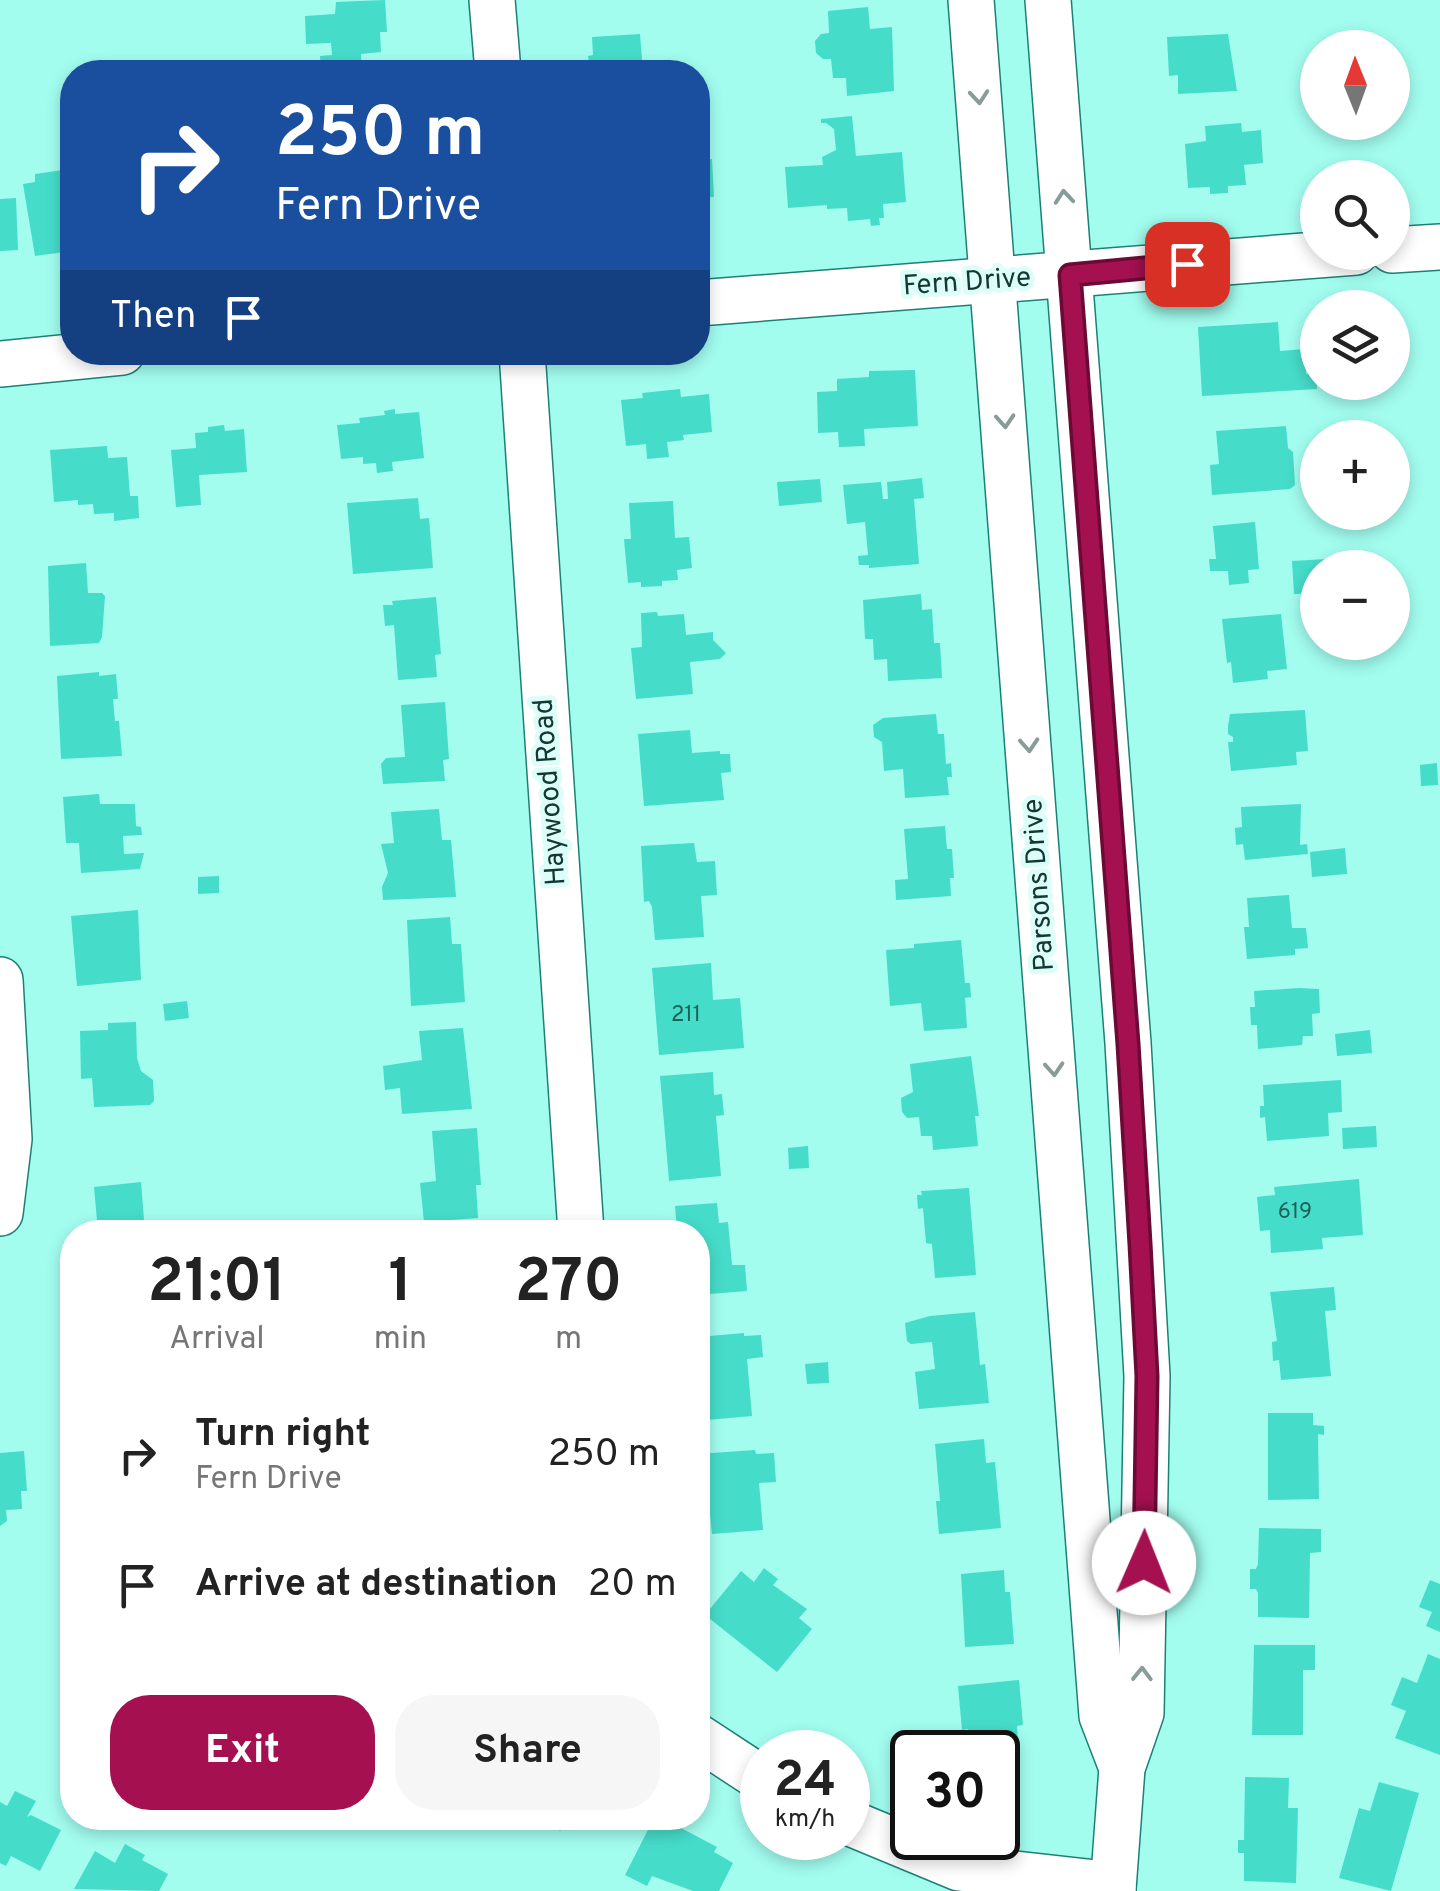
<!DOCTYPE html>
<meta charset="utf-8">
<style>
:root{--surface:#fff;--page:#f6f6f6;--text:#222;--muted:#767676;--accent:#a41050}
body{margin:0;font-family:Overpass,sans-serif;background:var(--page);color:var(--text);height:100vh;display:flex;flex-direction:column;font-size:38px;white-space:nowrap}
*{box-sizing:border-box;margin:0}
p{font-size:32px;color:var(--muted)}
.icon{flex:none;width:55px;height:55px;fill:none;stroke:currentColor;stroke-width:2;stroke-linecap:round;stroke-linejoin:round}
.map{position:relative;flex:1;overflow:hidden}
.sheet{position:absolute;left:60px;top:1220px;width:650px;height:610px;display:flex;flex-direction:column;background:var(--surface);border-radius:40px;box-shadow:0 5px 15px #0003}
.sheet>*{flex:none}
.guide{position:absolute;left:60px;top:60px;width:650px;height:305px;border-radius:40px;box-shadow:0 5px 15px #0003;background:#1a4fa0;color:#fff;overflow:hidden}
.needle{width:65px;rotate:359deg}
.tools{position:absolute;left:1300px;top:30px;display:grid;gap:20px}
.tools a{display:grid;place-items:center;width:110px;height:110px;border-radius:50%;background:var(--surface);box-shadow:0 5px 15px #0003;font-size:50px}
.speed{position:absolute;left:740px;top:1730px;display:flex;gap:20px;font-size:50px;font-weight:700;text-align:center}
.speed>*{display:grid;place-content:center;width:130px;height:130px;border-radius:50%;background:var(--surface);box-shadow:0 5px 15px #0003;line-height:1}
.speed small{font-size:25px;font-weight:400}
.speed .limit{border:5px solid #111;border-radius:15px;background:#fff;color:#111}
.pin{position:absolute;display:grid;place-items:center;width:85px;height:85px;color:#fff;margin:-42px;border-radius:20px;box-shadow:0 5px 15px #0006}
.me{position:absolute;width:110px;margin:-55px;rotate:1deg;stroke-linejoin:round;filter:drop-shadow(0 0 8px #0008)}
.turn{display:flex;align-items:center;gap:35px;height:210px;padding:0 50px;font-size:45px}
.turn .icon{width:130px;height:130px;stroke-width:2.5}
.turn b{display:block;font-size:70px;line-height:85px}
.then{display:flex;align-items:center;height:95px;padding:0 50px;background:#0003;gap:20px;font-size:38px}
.eta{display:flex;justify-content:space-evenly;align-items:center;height:170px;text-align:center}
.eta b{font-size:60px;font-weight:700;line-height:70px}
.action{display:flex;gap:20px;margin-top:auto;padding:20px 50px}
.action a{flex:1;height:115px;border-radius:40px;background:var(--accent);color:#fff;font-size:40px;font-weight:700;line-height:115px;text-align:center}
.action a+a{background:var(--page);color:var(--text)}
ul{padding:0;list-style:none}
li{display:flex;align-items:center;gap:30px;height:130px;padding:0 50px}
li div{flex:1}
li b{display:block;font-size:38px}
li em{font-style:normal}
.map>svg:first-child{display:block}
.building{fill:#46dcca}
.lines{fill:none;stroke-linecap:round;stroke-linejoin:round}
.minor-casing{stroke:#1c8175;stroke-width:48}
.minor{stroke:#fff;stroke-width:45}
.oneway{stroke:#889c99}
.route-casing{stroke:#6b0a34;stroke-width:25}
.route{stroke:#a41050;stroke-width:18}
.labels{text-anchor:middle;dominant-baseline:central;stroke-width:10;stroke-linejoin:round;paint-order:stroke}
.number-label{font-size:22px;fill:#1e6159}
.street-label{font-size:28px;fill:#113833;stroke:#ddfef8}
</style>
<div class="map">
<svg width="1440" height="1891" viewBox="0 0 1440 1891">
<rect width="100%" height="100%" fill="#a2fdef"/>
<g class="building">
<path d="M 385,0 L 387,32 L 380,32 L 381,52 L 361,54 L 362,72 L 321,72 L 320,56 L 332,55 L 331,43 L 306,44 L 305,16 L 335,14 L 336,2 Z"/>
<path d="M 868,7 L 870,29 L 892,27 L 894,91 L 847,96 L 846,78 L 833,78 L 831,59 L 823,59 L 816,53 L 815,41 L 821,34 L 829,33 L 828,11 Z"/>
<path d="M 640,34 L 643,72 L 581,72 L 580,62 L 589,62 L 588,56 L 593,55 L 592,37 Z"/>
<path d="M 1228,34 L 1237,91 L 1178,94 L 1178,75 L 1169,76 L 1167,37 Z"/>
<path d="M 852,116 L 856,156 L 902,152 L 906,202 L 883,204 L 884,218 L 879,218 L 880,225 L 871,226 L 870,219 L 848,221 L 847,208 L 827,209 L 827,205 L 788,208 L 785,167 L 823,165 L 822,157 L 836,150 L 834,129 L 826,123 L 821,123 L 821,119 Z"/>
<path d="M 1241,123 L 1242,132 L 1261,130 L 1263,163 L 1244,165 L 1246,185 L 1228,186 L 1228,193 L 1210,194 L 1210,187 L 1188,188 L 1185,144 L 1206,141 L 1205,126 Z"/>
<path d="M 712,159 L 714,197 L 698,198 L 698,160 Z"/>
<path d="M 63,170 L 66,192 L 72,192 L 72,251 L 35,256 L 23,184 L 35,182 L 35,174 Z"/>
<path d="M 16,198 L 18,250 L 0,251 L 0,199 Z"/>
<path d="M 1278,322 L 1280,351 L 1305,349 L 1306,374 L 1316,374 L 1317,389 L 1202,396 L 1198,327 Z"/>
<path d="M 915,370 L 918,426 L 864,429 L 865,446 L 839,447 L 838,432 L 818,433 L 817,392 L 837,391 L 837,379 L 869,377 L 869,371 Z"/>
<path d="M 680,389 L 681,397 L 709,394 L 712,432 L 683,435 L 684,440 L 667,442 L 669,457 L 647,459 L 646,444 L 626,446 L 621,400 L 643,398 L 642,393 Z"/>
<path d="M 395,409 L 395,414 L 419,412 L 424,458 L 392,462 L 393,471 L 377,473 L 376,463 L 363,464 L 363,457 L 341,459 L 337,425 L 360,423 L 359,418 L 385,415 L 384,411 Z"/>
<path d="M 224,425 L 225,431 L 244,429 L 247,472 L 199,475 L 201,505 L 176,507 L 171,450 L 196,448 L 195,433 L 208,432 L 208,427 Z"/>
<path d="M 1286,426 L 1288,448 L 1293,452 L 1295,485 L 1290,489 L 1212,495 L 1210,465 L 1219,464 L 1216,431 Z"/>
<path d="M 107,446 L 108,458 L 127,457 L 130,496 L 138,496 L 139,518 L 114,521 L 114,513 L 94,514 L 93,504 L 78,505 L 78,500 L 54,502 L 50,450 Z"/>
<path d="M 922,478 L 924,498 L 914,499 L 919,564 L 869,568 L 869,565 L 859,565 L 858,556 L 868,555 L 865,522 L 847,524 L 843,485 L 881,482 L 883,499 L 888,499 L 887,482 Z"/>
<path d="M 820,479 L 822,502 L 779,506 L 777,482 Z"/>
<path d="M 418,498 L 420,519 L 429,518 L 433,568 L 353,574 L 347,503 Z"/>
<path d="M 673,501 L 675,538 L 689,537 L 692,568 L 677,570 L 678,580 L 662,581 L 662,586 L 641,587 L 641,582 L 628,583 L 624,539 L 631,539 L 629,503 Z"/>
<path d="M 1255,522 L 1259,569 L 1248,570 L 1249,583 L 1229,585 L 1228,571 L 1210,571 L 1209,559 L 1216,559 L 1213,526 Z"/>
<path d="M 1327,559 L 1327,568 L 1318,568 L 1318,593 L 1294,594 L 1292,561 Z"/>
<path d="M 86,563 L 88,593 L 102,593 L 105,596 L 102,637 L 99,643 L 50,646 L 48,566 Z"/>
<path d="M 921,594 L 922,610 L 932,609 L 934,643 L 940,643 L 942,678 L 888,681 L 887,659 L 874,660 L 873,639 L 865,639 L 863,600 Z"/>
<path d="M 436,597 L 441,654 L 435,655 L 437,677 L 398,680 L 394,625 L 385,626 L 383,605 L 393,605 L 392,601 Z"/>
<path d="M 657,612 L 658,616 L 684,614 L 686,635 L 713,632 L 713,640 L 726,653 L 720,659 L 690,662 L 693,694 L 636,699 L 631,648 L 642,647 L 641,613 Z"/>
<path d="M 1281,614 L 1287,669 L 1267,671 L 1268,679 L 1233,683 L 1231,662 L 1227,663 L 1222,619 Z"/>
<path d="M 99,672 L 99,676 L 116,674 L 118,699 L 113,699 L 115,721 L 119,721 L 122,756 L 61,759 L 57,676 Z"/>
<path d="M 445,702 L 449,759 L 443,760 L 445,781 L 383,784 L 381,764 L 386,758 L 405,757 L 401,705 Z"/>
<path d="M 1305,710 L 1308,751 L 1296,752 L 1297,765 L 1231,771 L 1228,742 L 1233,742 L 1233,737 L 1228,734 L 1228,726 L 1230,714 Z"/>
<path d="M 936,714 L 938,734 L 944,734 L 946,764 L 951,763 L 952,777 L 947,777 L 949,795 L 905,798 L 903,769 L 884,771 L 882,742 L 874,737 L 873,725 L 883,718 Z"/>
<path d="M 690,730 L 692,753 L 720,751 L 720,754 L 730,754 L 731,772 L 721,773 L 724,800 L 644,806 L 638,734 Z"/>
<path d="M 1437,763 L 1438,785 L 1421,786 L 1420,765 Z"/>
<path d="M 99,794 L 100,804 L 135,804 L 136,826 L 141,827 L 142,835 L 123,836 L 124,854 L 144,853 L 140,869 L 81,873 L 79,843 L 66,843 L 63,797 Z"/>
<path d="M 1301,804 L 1300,845 L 1307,844 L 1308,854 L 1245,860 L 1243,844 L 1236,845 L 1235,828 L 1242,827 L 1241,807 Z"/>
<path d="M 439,809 L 442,840 L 451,840 L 456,897 L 383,900 L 382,887 L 388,873 L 381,844 L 394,843 L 391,812 Z"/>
<path d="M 945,826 L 947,849 L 952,849 L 954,878 L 950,878 L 951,896 L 896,900 L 895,880 L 908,879 L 904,829 Z"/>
<path d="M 694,843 L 697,862 L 715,861 L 717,895 L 701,896 L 704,937 L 655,940 L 652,907 L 649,901 L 644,902 L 641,846 Z"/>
<path d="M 1345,848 L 1347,874 L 1312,877 L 1310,852 Z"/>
<path d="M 219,876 L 219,893 L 198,894 L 198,877 Z"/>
<path d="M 1289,895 L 1292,928 L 1306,928 L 1308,948 L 1295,949 L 1295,955 L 1247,959 L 1244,927 L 1249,927 L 1247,898 Z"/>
<path d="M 138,910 L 141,980 L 77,986 L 71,916 Z"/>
<path d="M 450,917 L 452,944 L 461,944 L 465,1002 L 411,1006 L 407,920 Z"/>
<path d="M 961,940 L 965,983 L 970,983 L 971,997 L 965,998 L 967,1028 L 924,1031 L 921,1003 L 890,1006 L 886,950 L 914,948 L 914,944 Z"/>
<path d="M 711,963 L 713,1000 L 740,998 L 744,1048 L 659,1055 L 652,968 Z"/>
<path d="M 1299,988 L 1319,989 L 1320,1013 L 1312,1014 L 1313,1036 L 1303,1036 L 1302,1045 L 1258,1049 L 1257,1025 L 1251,1025 L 1250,1007 L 1255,1007 L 1254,991 Z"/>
<path d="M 187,1001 L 189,1018 L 165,1021 L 163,1004 Z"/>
<path d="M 136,1022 L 137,1058 L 141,1071 L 153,1080 L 154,1101 L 150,1105 L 94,1107 L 92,1078 L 81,1079 L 80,1031 L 108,1030 L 108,1023 Z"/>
<path d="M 463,1028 L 472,1109 L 402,1114 L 400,1088 L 385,1090 L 383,1066 L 422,1060 L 419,1031 Z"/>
<path d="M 1370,1030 L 1372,1053 L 1337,1056 L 1335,1034 Z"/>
<path d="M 971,1056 L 979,1116 L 975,1116 L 978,1146 L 933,1150 L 932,1136 L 921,1136 L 919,1117 L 907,1118 L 902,1112 L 901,1098 L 913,1092 L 910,1064 Z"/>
<path d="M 713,1072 L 714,1095 L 722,1094 L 724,1115 L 716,1116 L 721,1176 L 669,1181 L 660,1076 Z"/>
<path d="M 1341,1080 L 1342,1112 L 1328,1113 L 1329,1136 L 1267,1141 L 1265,1117 L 1260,1118 L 1260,1106 L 1264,1106 L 1263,1085 Z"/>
<path d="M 1376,1126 L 1377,1147 L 1343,1149 L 1342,1128 Z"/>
<path d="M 477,1128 L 481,1185 L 476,1185 L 478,1218 L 424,1222 L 420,1183 L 436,1181 L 432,1131 Z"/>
<path d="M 808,1146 L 809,1168 L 789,1169 L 788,1148 Z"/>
<path d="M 1359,1179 L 1363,1235 L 1322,1238 L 1323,1249 L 1271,1253 L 1270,1230 L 1260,1231 L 1257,1197 L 1275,1195 L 1274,1187 Z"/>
<path d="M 141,1182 L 145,1232 L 98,1232 L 94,1187 Z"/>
<path d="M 969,1188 L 976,1275 L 935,1278 L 932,1244 L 926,1243 L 923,1208 L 918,1209 L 917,1195 L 922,1195 L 921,1191 Z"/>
<path d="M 717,1203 L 719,1223 L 728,1222 L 732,1265 L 745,1265 L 747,1291 L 698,1295 L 698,1232 L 677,1232 L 675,1206 Z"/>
<path d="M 1334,1287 L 1336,1310 L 1325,1311 L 1331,1376 L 1281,1380 L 1279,1360 L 1273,1361 L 1272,1342 L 1277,1341 L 1270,1292 Z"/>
<path d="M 975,1312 L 980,1365 L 985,1364 L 989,1403 L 919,1409 L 915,1372 L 935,1369 L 932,1342 L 911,1344 L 907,1341 L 905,1323 L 930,1316 Z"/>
<path d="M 744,1333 L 744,1336 L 761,1335 L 763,1357 L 747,1359 L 752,1416 L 707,1420 L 704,1388 L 698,1388 L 698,1337 Z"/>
<path d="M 828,1362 L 829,1383 L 807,1384 L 805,1364 Z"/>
<path d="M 1268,1413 L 1313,1413 L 1313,1425 L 1324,1426 L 1324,1435 L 1318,1434 L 1319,1499 L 1268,1500 Z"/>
<path d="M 984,1439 L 986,1463 L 995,1462 L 1001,1528 L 939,1534 L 936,1501 L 940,1501 L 935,1444 Z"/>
<path d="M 755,1450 L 756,1454 L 774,1453 L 776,1482 L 759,1483 L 763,1530 L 712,1534 L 709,1505 L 699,1506 L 698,1454 Z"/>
<path d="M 24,1451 L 27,1491 L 21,1491 L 22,1509 L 6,1510 L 7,1521 L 0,1526 L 0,1453 Z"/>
<path d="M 1259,1528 L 1321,1529 L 1321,1552 L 1310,1553 L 1309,1618 L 1258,1617 L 1258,1593 L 1256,1589 L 1250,1589 L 1250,1569 L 1256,1569 L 1258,1564 Z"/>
<path d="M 764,1568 L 778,1579 L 773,1585 L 807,1609 L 799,1618 L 812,1629 L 777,1672 L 705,1615 L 741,1571 L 754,1582 Z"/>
<path d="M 1004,1570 L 1005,1592 L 1010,1592 L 1014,1644 L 965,1647 L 961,1574 Z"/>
<path d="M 1430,1580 L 1440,1584 L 1440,1632 L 1426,1626 L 1432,1612 L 1419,1607 Z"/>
<path d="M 1254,1645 L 1315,1645 L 1315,1670 L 1303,1670 L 1303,1735 L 1252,1735 Z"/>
<path d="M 1428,1654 L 1440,1659 L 1440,1755 L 1395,1738 L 1406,1711 L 1391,1705 L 1402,1677 L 1417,1683 Z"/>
<path d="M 1019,1680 L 1023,1725 L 1017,1726 L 1020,1770 L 998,1772 L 998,1752 L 970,1752 L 968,1729 L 962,1730 L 958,1686 Z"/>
<path d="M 1245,1777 L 1289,1778 L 1288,1808 L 1298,1808 L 1296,1883 L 1244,1881 L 1244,1853 L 1238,1853 L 1238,1840 L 1244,1840 Z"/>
<path d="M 1379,1782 L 1419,1793 L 1391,1891 L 1339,1878 L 1359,1808 L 1370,1811 Z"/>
<path d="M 15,1791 L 36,1801 L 27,1817 L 31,1815 L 61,1830 L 40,1871 L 11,1856 L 6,1866 L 0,1863 L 0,1802 L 7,1806 Z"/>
<path d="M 548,1818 L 574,1818 L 560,1831 Z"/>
<path d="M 654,1818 L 662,1818 L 717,1847 L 714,1852 L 733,1863 L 719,1891 L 693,1891 L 652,1876 L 647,1886 L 625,1875 Z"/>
<path d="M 125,1844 L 145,1855 L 142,1860 L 168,1874 L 159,1891 L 74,1889 L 95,1851 L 115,1863 Z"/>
</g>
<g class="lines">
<defs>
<g id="minor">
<path d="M 492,0 L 498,72"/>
<path d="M 971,0 L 1102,1716 L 1122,1768"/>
<path d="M 1048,0 L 1128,1043 L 1147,1376 L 1141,1713 L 1122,1768 L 1113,1889"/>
<path d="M 1392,250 L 1440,247"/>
<path d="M 698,303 L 1356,252"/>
<path d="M 522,352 L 581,1232"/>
<path d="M 0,364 L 122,352"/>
<path d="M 0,980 L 9,1139 L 0,1213"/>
<path d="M 698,1737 L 762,1779"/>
<path d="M 848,1822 L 959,1868 L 1105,1884 L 1113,1889"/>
</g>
</defs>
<use href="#minor" class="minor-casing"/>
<use href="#minor" class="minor"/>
</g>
<defs><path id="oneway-chevron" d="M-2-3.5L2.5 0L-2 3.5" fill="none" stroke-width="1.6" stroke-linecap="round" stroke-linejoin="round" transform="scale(2.5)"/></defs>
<g class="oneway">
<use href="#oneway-chevron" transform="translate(979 97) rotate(85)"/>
<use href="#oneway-chevron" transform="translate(1064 197) rotate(-95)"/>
<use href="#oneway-chevron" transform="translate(1005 421) rotate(86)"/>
<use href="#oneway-chevron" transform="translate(1029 745) rotate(86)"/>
<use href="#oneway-chevron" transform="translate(1054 1069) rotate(86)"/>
<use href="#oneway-chevron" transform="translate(1142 1674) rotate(-89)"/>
</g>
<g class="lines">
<defs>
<path id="route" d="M 1144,1563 L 1147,1376 L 1140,1244 L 1128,1044 L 1070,275 L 1187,264"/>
</defs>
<use href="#route" class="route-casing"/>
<use href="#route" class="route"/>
</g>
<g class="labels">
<g class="number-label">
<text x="686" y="1015">211</text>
<text x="1295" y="1212">619</text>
</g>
<g class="street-label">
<text transform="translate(967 283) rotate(-4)">Fern Drive</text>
<text transform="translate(551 792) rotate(-94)">Haywood Road</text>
<text transform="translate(1040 885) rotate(-94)">Parsons Drive</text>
</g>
</g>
</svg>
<div class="tools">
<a><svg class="needle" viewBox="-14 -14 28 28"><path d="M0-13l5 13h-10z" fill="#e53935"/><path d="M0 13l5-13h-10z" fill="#767676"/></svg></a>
<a><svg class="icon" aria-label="search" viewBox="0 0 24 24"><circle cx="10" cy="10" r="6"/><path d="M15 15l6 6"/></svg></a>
<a><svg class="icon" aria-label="layers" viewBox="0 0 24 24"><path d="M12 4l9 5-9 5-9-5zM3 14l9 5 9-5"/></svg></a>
<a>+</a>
<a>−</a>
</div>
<div class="speed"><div>24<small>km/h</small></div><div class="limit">30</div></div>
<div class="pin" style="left:1187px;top:264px;background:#d93025"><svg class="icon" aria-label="arrive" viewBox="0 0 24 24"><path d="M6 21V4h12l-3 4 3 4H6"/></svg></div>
<svg class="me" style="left:1144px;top:1563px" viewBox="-20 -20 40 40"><circle r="19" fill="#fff"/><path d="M0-13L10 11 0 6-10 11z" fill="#a41050"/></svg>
<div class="guide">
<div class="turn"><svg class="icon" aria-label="right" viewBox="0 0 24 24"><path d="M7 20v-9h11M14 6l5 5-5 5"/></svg><div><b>250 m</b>Fern Drive</div></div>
<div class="then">Then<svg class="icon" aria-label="arrive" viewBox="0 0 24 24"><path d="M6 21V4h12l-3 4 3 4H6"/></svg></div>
</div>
<section class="sheet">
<div class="eta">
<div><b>21:01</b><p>Arrival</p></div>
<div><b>1</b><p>min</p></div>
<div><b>270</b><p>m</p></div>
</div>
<ul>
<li><svg class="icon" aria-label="right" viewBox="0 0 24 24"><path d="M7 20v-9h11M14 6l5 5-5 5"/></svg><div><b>Turn right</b><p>Fern Drive</p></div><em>250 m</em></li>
<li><svg class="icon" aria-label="arrive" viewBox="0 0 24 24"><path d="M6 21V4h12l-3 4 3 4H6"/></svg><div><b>Arrive at destination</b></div><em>20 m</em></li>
</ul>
<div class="action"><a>Exit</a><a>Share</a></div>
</section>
</div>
